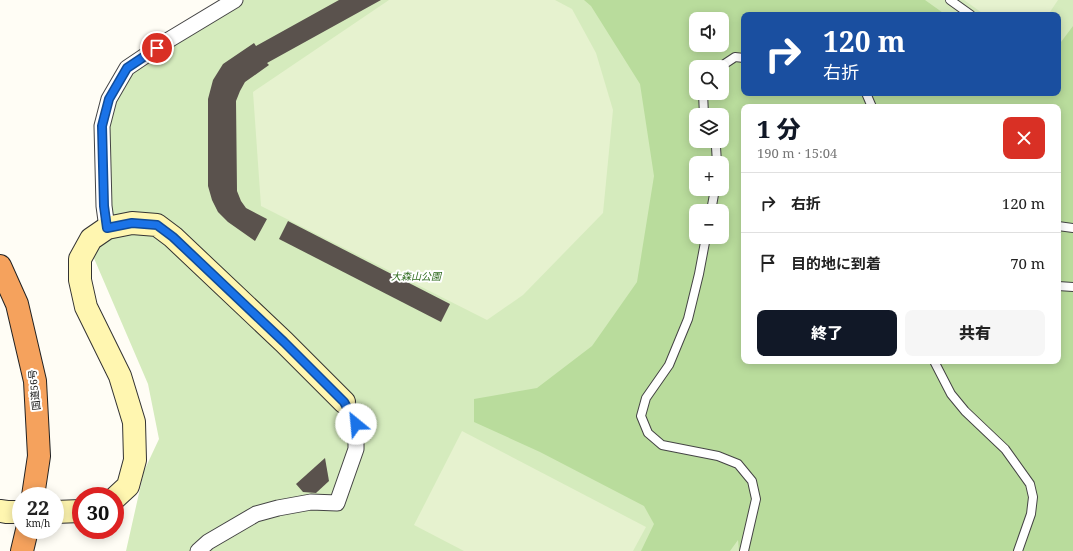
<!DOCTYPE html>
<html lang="ja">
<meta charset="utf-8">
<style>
:root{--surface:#fff;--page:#f6f6f6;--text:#222;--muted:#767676;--line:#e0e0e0;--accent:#111827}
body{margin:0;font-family:"Noto Serif","Noto Sans JP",serif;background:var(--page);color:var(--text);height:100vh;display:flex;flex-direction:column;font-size:15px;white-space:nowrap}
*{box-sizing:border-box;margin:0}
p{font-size:13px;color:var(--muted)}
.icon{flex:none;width:22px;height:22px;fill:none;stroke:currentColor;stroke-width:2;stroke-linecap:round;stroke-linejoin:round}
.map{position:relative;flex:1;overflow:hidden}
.details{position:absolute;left:741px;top:104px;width:320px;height:260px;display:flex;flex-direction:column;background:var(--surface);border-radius:8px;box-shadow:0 2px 10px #0003}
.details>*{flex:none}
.hud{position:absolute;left:741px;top:12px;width:320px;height:84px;border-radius:8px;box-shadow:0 2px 10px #0003;background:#1a4fa0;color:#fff;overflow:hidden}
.buttons{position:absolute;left:689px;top:12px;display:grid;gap:8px}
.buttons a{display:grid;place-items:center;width:40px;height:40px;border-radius:8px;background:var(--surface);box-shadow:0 2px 10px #0003;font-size:20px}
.speed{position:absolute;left:12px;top:487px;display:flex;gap:8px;font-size:20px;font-weight:700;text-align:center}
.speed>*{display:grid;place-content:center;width:52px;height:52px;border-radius:50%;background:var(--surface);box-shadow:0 2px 10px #0003;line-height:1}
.speed small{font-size:10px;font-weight:400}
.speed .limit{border:6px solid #d22;background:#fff;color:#111}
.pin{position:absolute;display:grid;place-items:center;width:34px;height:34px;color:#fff;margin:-17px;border:2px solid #fff;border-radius:50%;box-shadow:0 1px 4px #0007}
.me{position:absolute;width:44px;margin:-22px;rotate:332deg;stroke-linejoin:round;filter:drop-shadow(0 0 3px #0008)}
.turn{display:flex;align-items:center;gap:14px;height:84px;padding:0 16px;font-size:18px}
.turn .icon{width:52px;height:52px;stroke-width:2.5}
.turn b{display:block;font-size:28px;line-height:34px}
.round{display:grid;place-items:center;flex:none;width:42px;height:42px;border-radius:8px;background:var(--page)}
.overview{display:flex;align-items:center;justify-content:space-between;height:68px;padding:0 16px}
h1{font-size:24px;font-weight:800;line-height:30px;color:var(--accent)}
.button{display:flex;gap:8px;margin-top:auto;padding:8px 16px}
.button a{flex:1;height:46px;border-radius:8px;background:var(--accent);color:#fff;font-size:16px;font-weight:800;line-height:46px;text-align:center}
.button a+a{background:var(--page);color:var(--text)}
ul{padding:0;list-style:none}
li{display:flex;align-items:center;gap:12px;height:60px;padding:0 16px;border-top:1px solid var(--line)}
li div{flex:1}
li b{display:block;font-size:15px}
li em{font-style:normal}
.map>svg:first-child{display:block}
.green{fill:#d5ebbd;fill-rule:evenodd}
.forest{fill:#b9dc9c;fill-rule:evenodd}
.pitch{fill:#e6f2cf}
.building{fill:#5a524d}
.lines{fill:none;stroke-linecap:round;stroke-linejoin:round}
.lane-casing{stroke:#444;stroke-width:10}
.street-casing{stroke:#444;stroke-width:17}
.secondary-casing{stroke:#333;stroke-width:24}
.highway-casing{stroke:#222;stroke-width:24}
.lane{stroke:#fff;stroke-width:8}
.street{stroke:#fff;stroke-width:15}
.secondary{stroke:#fff6b0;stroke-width:22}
.highway{stroke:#f5a25d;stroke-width:22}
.route-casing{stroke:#114b97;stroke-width:10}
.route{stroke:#1a73e8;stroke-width:7}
.labels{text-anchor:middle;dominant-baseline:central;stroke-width:4;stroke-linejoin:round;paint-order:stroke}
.park-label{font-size:10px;font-style:italic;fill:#2f6b1f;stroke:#fff}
.street-label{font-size:10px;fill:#111;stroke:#fff}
</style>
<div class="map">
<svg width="1073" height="551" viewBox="0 0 1073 551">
<rect width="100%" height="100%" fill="#fffdf5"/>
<path class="green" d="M 235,0 L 1073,0 L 1073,551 L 126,551 L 144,471 L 159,439 L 148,384 L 93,256 L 107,228 L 102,126 L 127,68 ZM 744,15 L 1058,15 L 1058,93 L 744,93 ZM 696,19 L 722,19 L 722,45 L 696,45 ZM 696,67 L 722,67 L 722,93 L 696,93 ZM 744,107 L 1058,107 L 1058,361 L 744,361 ZM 696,115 L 722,115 L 722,141 L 696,141 ZM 696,163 L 722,163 L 722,189 L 696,189 ZM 696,211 L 722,211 L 722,237 L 696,237 Z"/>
<path class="forest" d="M 584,0 L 925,0 L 946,15 L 744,15 L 744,93 L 1058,93 L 1058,46 L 1073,26 L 1073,551 L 739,551 L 738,540 L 730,551 L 641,551 L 654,524 L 644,506 L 540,452 L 474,422 L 474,399 L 537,388 L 592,346 L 637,282 L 654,176 L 640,84 L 591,6 ZM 696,19 L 722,19 L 722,45 L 696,45 ZM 696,67 L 722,67 L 722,93 L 696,93 ZM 744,107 L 1058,107 L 1058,361 L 744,361 ZM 696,115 L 722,115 L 722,141 L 696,141 ZM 696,163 L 722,163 L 722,189 L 696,189 ZM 696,211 L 722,211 L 722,237 L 696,237 Z"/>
<g class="pitch">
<path d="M 389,0 L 555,0 L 572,9 L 596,53 L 613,110 L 603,213 L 523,295 L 487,320 L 261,206 L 253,92 Z"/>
<path d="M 964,0 L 1058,0 L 1048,15 L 985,15 Z"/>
<path d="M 462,431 L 646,527 L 633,551 L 464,551 L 414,525 Z"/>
</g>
<g class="building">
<path d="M 339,0 L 381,0 L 267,63 L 269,65 L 245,82 L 240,91 L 236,101 L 237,191 L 241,201 L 246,208 L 267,219 L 255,241 L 228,222 L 218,212 L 212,200 L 208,186 L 208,99 L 213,80 L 223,64 L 254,43 L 256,46 Z"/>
<path d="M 288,221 L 450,304 L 441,322 L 279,239 Z"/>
<path d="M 325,458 L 329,481 L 316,493 L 303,492 L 296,484 Z"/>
</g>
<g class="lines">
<defs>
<g id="lane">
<path d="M 950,0 L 971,15"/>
<path d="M 720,67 L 735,57 L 744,58"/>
<path d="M 703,93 L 704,115"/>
<path d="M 866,93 L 872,107"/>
<path d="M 714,141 L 716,147 L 717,163"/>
<path d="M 711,211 L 715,189"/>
<path d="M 1058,226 L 1073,228"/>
<path d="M 706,237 L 699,274 L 688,319 L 669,365 L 646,398 L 641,416 L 648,433 L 662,445 L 718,456 L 738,464 L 752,481 L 756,499 L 744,551"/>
<path d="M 1058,286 L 1073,287"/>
<path d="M 934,361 L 951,394 L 965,411 L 1005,449 L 1030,484 L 1033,497 L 1031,514 L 1018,551"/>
</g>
<g id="street">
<path d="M 107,228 L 104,206 L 102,126 L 109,99 L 127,68 L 167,41 L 235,0"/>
<path d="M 198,551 L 208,542 L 256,514 L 278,508 L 311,502 L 337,503 L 356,449 L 356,424 L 344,402"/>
</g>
<g id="secondary">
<path d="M 115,498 L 128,486 L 135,460 L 134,422 L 120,376 L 86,307 L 80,280 L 80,259 L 91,239 L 107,228 L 132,223 L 157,225 L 173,237 L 284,342 L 344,402"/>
<path d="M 0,511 L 7,512 L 21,512"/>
<path d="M 55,512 L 81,511"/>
</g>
<g id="highway">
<path d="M 0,266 L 17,304 L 35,381 L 39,456 L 33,496"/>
<path d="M 22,551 L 27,530"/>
</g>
</defs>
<use href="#lane" class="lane-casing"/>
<use href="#street" class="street-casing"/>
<use href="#secondary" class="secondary-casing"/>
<use href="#highway" class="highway-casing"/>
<use href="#lane" class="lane"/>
<use href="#street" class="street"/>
<use href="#secondary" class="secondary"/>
<use href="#highway" class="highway"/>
</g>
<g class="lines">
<defs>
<path id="route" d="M 157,48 L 127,68 L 109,99 L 102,126 L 104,206 L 107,228 L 132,223 L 157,225 L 173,237 L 284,342 L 344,402 L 356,424"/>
</defs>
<use href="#route" class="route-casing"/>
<use href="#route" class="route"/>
</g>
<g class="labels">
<g class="park-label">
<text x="416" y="276">大森山公園</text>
</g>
<g class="street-label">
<text transform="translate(34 390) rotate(-96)">国道56号</text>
</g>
</g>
</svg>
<div class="buttons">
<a><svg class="icon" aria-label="sound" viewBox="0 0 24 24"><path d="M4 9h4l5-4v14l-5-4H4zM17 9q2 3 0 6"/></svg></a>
<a><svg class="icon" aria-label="search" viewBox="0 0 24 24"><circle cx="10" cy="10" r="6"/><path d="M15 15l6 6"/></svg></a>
<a><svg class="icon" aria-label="layers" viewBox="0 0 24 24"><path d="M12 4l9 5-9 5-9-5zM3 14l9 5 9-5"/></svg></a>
<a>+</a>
<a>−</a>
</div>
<div class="speed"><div>22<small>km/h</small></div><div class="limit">30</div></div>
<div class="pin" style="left:157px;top:48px;background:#d93025"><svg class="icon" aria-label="arrive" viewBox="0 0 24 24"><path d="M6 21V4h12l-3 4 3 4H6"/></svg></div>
<svg class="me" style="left:356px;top:424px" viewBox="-20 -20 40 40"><circle r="19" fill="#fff"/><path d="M0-13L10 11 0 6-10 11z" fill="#1a73e8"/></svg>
<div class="hud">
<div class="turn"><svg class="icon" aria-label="right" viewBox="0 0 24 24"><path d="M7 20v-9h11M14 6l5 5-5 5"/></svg><div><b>120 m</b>右折</div></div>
</div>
<section class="details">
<div class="overview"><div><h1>1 分</h1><p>190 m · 15:04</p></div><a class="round" style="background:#d93025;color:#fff"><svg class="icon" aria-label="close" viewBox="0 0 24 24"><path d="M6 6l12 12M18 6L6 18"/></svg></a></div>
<ul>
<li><svg class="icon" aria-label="right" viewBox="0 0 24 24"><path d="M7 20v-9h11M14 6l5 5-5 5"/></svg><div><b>右折</b></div><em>120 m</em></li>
<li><svg class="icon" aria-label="arrive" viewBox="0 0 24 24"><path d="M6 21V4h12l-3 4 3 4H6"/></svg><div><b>目的地に到着</b></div><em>70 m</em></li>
</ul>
<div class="button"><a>終了</a><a>共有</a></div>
</section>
</div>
